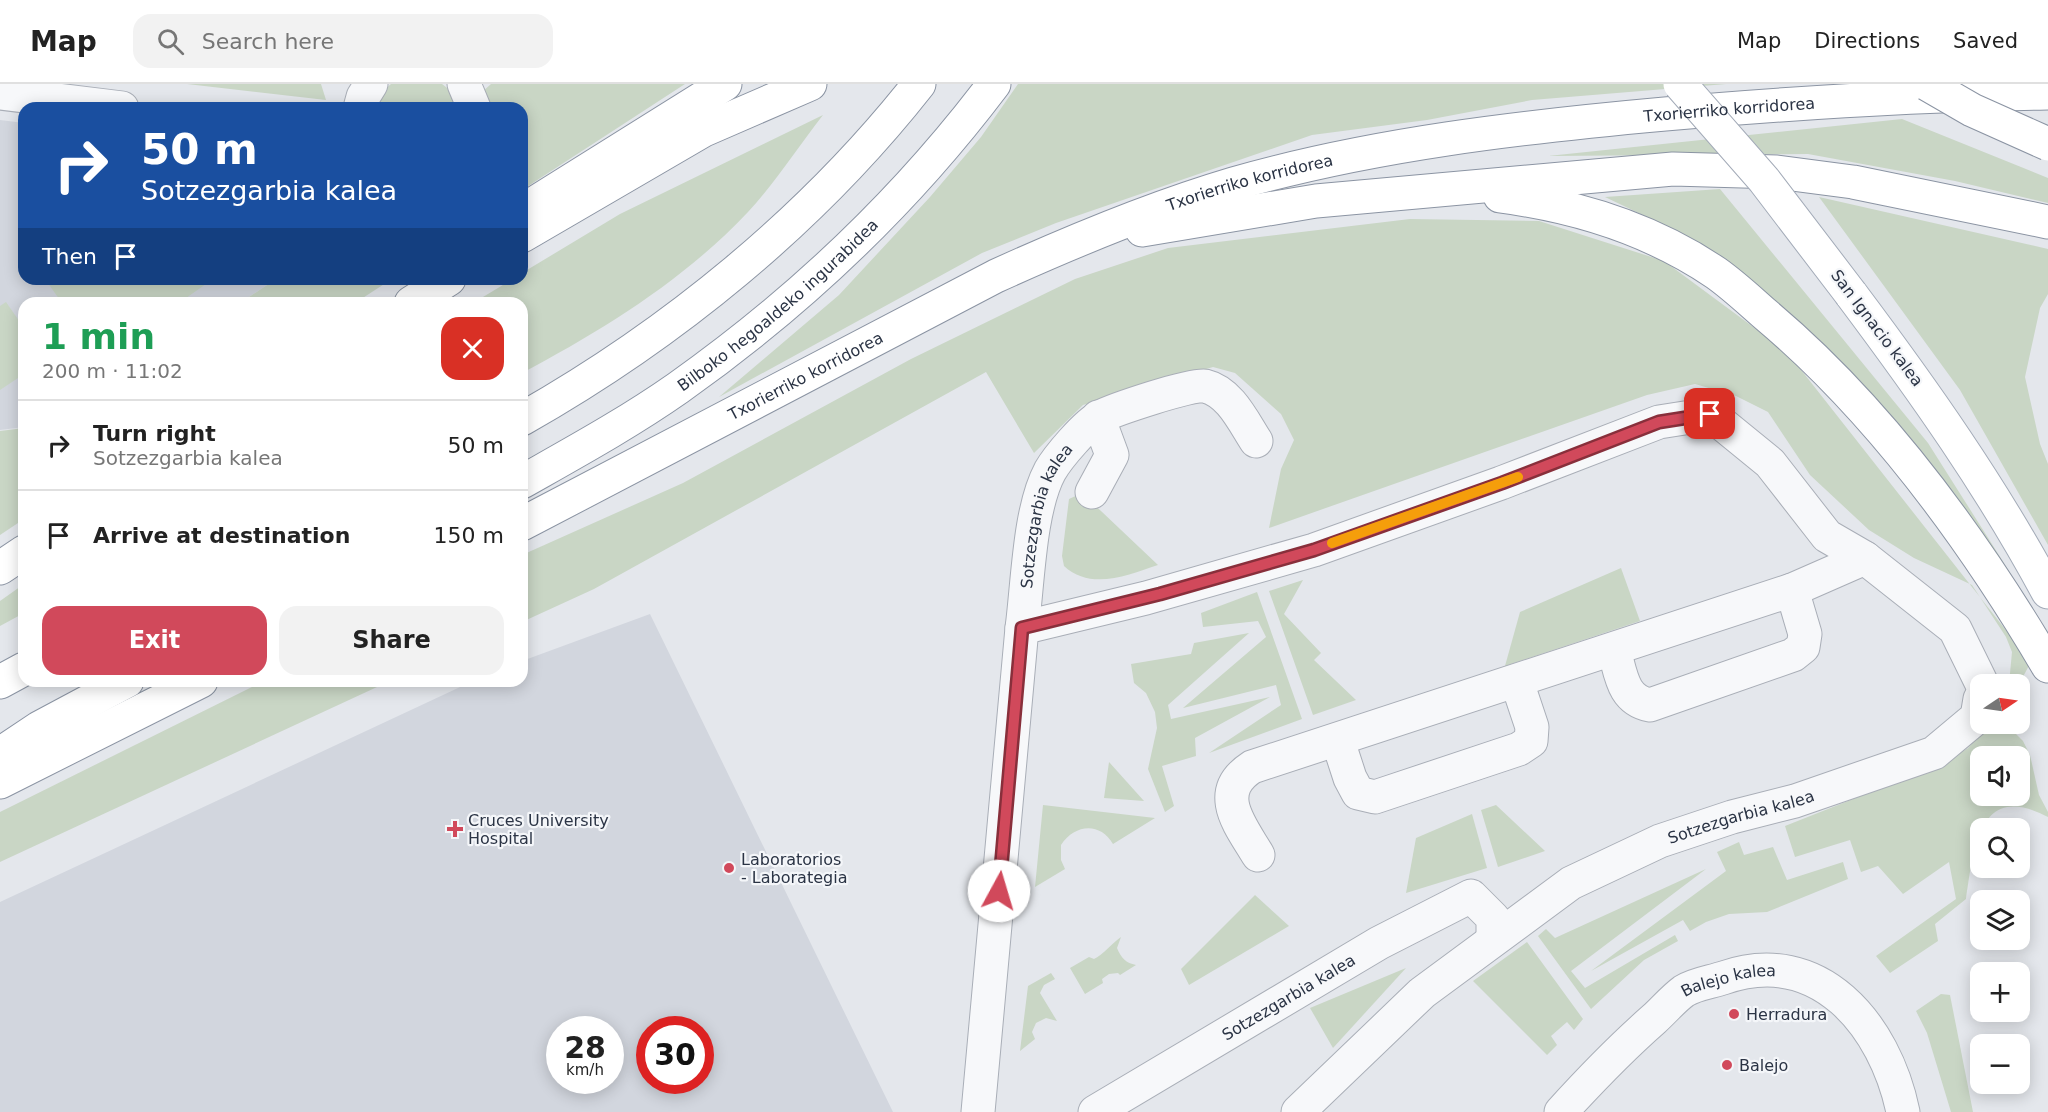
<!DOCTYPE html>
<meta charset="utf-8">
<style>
:root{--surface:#fff;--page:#f2f2f2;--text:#222;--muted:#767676;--line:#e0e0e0;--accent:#d1495b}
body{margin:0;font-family:"DejaVu Sans",sans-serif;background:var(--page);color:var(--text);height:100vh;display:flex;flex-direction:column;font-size:22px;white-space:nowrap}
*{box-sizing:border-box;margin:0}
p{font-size:20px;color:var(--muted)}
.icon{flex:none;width:33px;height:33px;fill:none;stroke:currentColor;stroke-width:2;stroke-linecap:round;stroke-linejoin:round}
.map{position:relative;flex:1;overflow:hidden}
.side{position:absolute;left:18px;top:213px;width:510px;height:390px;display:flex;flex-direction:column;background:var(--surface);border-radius:18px;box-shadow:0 3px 15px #0003}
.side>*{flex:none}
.top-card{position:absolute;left:18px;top:18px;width:510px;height:183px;border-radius:18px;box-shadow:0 3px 15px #0003;background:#1a4fa0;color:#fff;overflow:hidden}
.needle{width:39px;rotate:77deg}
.controls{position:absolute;left:1970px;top:590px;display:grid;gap:12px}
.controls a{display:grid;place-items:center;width:60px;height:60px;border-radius:12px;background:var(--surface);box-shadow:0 3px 15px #0003;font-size:30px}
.speed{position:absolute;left:546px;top:932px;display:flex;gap:12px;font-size:30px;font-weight:700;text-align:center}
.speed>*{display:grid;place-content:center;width:78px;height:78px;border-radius:50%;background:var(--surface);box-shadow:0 3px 15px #0003;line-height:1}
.speed small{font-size:15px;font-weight:400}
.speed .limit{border:9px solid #d22;background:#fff;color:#111}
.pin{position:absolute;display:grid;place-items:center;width:51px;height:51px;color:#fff;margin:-26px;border-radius:12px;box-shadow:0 3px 9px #0006}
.me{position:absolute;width:66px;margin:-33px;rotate:6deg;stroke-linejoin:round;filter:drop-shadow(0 0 4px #0008)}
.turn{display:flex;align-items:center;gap:21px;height:126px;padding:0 24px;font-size:27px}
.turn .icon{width:78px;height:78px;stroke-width:2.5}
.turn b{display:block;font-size:42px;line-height:51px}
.then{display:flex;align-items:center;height:57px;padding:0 24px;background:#0003;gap:12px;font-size:22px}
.round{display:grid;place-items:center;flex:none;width:63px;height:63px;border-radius:18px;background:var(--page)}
.overview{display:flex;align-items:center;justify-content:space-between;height:102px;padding:0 24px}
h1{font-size:36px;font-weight:800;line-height:45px;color:#1e9e55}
.button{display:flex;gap:12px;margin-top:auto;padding:12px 24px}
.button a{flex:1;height:69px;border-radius:18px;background:var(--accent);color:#fff;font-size:24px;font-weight:800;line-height:69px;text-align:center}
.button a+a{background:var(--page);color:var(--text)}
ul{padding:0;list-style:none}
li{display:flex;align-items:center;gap:18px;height:90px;padding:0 24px;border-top:2px solid var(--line)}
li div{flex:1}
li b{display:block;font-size:22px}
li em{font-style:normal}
header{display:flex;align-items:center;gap:36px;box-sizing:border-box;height:84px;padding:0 30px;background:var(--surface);border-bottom:2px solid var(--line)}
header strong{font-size:28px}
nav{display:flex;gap:33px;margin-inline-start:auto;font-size:21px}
.search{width:420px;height:54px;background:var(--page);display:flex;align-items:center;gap:15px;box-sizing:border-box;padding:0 21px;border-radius:18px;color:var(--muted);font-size:22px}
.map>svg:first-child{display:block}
.built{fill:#d2d6de;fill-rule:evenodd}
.green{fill:#c9d6c5;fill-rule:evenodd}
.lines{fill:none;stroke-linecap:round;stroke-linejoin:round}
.minor-casing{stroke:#a9aeb7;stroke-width:35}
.major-casing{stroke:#a3abb8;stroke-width:35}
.highway-casing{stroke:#8b94a3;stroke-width:35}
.minor{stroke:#f7f8fa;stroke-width:33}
.major{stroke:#fff;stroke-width:33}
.highway{stroke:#fff;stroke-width:33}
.major-bridge-casing{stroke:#a3abb8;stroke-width:35;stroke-linecap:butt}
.highway-bridge-casing{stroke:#8b94a3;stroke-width:35;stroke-linecap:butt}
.major-bridge{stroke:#fff;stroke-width:33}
.highway-bridge{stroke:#fff;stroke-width:33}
.route-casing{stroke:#882f3b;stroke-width:15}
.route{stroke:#d1495b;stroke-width:10}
.slow{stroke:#f59e0b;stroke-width:10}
.poi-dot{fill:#d1495b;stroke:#f4f6f9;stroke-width:2}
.labels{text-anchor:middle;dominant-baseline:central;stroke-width:4.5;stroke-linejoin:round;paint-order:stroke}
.street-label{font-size:16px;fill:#2b3445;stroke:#f4f6f9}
.poi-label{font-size:16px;fill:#2b3445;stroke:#f4f6f9;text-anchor:start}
</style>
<header>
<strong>Map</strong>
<div class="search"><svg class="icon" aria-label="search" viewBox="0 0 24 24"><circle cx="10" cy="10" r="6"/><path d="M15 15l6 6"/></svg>Search here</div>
<nav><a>Map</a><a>Directions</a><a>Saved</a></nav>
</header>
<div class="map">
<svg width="2048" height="1028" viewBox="0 0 2048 1028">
<rect width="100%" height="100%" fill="#e4e7ec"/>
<g class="built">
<path d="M 0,36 L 24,39 L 24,195 L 276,195 L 240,219 L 24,219 L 24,343 L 0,346 Z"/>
<path d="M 650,530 L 893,1028 L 0,1028 L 0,818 L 473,597 L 522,597 L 522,577 ZM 560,945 L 610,945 L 610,996 L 560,996 ZM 650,945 L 700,945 L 700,996 L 650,996 Z"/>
</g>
<g class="green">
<path d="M 187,0 L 321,0 L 326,16 Z"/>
<path d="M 391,0 L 442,0 L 451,7 L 460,24 L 374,24 L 384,6 Z"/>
<path d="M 491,0 L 685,0 L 522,106 L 522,24 L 486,24 L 482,8 Z"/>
<path d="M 1018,0 L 1726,0 L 1532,16 L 1427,36 L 1312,51 L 1056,139 L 982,169 L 719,313 L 839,211 L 930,113 L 981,53 Z"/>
<path d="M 823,31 C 798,63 775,99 748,128 C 684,196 603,246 522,289 L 522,219 L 473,219 L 513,195 L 522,195 L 522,189 L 620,130 Z"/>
<path d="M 1902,35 L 2048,94 L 2048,119 L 1955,97 L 1808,70 L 1548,72 Z"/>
<path d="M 1720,105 L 1928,359 L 2040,536 L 1913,366 L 1754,202 L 1693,155 L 1605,113 Z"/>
<path d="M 1819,113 L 2048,165 L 2048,210 L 2040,224 L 2025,293 L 2040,360 L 2048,380 L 2048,461 L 1960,306 Z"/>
<path d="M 1410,135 L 1539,137 L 1664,177 L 1787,268 L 2031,578 L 2019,600 L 2009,600 L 2012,568 L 2006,553 L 1972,501 L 1914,474 L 1869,446 L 1810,391 L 1768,328 L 1736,312 L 1695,300 L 1647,311 L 1269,444 L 1281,385 L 1294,356 L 1281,330 L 1235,289 L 1213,283 L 1083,321 L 1034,369 L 986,288 L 594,505 L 522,538 L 522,471 L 683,399 L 911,275 L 1075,195 L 1168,164 Z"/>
<path d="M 45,195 L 213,195 L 179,219 L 62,219 Z"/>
<path d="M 276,195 L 392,195 L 355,219 L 240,219 Z"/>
<path d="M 6,218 L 24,244 L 24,290 L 0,306 L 0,222 Z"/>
<path d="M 24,344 L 24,435 L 0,451 L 0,347 Z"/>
<path d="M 1082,409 L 1158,481 C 1128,491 1091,507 1064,482 L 1062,472 L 1069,415 Z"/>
<path d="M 1621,484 L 1640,537 L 1505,582 L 1520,528 Z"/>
<path d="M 1303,496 L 1284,530 L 1321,569 L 1314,576 L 1356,616 L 1313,631 L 1269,507 Z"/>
<path d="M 24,500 L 24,529 L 0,542 L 0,517 Z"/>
<path d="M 1257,508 L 1302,635 L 1209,669 L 1281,621 L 1276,601 L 1183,624 L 1266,553 L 1258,537 L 1203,543 L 1201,529 Z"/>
<path d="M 1249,549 L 1168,621 L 1171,635 L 1270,613 L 1195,654 L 1196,672 L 1162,682 L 1174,722 L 1165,728 L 1148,685 L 1157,644 L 1155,628 L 1146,609 L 1134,599 L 1131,580 L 1191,570 L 1194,559 Z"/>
<path d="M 264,597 L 390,597 L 0,778 L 0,728 Z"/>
<path d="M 1990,639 L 2005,639 L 2023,657 L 2030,671 L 2039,711 L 2048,728 L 2048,733 C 1978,696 1974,765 1966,815 L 1935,840 L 1938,857 L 1890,889 L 1876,872 L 1956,815 L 1949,778 L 1903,810 L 1878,782 L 1861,788 L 1850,756 L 1795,773 L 1785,742 L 1944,679 L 1968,664 ZM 1980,672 L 2019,672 L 2019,711 L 1980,711 Z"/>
<path d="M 1109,678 L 1144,717 L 1104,714 Z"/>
<path d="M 1043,721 L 1155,734 L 1113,760 C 1100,738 1075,740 1061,761 L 1061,776 L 1065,785 L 1035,803 Z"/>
<path d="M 1496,721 L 1545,767 L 1498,783 L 1481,726 Z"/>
<path d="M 1472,730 L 1487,784 L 1406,809 L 1416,754 Z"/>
<path d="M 1739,758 L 1744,771 L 1773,763 L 1787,796 L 1843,778 L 1848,795 L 1767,828 L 1729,830 L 1706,838 L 1690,847 L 1683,836 L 1591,887 L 1726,787 L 1717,768 Z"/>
<path d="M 1706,785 L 1571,887 L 1585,904 L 1675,851 L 1678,857 L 1644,876 L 1591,925 L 1538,852 L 1546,845 L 1555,854 Z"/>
<path d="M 1255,811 L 1289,842 L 1189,901 L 1181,885 Z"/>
<path d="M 1121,853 L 1117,864 C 1121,874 1126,879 1136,881 L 1120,891 L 1118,889 L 1109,890 L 1102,895 L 1103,899 L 1085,910 L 1070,884 L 1089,873 L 1094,875 C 1104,870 1111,860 1121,853 Z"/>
<path d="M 1527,858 L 1583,935 L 1574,946 L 1567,938 L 1551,952 L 1557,961 L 1547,971 L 1473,897 Z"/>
<path d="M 1406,884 L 1333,964 L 1310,924 Z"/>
<path d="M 1051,889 L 1055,895 L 1044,901 L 1040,909 L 1057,937 L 1046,934 L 1036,939 L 1032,948 L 1035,955 L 1020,967 L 1028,902 Z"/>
<path d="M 1941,910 L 1950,911 L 1973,1028 L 1951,1028 L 1927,949 L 1916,927 Z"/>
</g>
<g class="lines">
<defs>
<g id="minor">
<path d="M 464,0 L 474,24"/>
<path d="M 0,9 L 122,24"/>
<path d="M 360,24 L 363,13 L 371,0"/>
<path d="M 1092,408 L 1112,371 L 1098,333"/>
<path id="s1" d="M 1022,544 C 1028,499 1029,426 1050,387 C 1058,373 1086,340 1100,333 C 1113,326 1193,299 1205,302 C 1230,308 1243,337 1256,357"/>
<path d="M 1614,566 C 1621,589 1622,616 1650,621 L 1793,571 L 1803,563 L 1805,550 L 1792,506"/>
<path d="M 1338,657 L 1350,694 L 1358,709 L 1375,713 L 1519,665 L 1531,657 L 1532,643 L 1517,598"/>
<path d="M 1258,771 C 1241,742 1212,709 1252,683 L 1792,506 L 1865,474"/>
<path d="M 978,1028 L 1022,544 L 1146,514 L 1314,466 L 1501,399 L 1659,338 L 1710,330 L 1770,379 L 1827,452 L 1865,474 L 1955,545 L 1982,600"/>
<path id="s2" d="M 1095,1028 L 1379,859 L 1471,812 L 1493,834 L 1493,855"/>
<path id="s3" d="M 1298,1028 L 1422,909 L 1571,799 L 1660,757 L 1732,733 L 1795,717 L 1934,669 L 1977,633 L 1980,615"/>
<path id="s4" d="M 1561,1028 C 1591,995 1621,964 1654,935 C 1664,926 1673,915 1684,907 C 1695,900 1711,898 1723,894 C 1819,860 1885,941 1903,1028"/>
</g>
<path id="major" d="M 1851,210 C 1923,306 1991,402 2048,508"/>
<g id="highway">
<path d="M 1500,112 C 1577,122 1651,145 1716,189 C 1733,201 1749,216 1765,230 C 1878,325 1973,455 2048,582"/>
<path d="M 522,127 L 725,0"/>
<path d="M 1142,146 L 1316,117 L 1673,85 L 1777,88 L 1853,98 L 2048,138"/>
<path d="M 522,152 L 704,46 L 810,0"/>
<path d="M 411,219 L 449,195"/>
<path d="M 522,335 C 672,250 812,136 919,0"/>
<path id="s5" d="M 522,398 C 575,368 628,339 678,304 C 798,219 905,118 994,0"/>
<path id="s6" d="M 522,440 L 996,192 C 1073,157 1152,124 1233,100 C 1373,60 1521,43 1665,30 C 1792,19 1920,11 2048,9"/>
<path d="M 0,484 L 24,468"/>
<path d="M 0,598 L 24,585"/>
<path d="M 0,670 L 39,644 L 127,597"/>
<path d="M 0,698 L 201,597"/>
</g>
</defs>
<use href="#minor" class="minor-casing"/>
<use href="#major" class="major-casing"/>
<use href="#highway" class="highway-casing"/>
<use href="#minor" class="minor"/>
<use href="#major" class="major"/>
<use href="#highway" class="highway"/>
<defs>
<path id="major-bridge" d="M 1680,0 L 1764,96 L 1851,210"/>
<path id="highway-bridge" d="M 1927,0 L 1972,26 L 2048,60"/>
</defs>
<use href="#major-bridge" class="major-bridge-casing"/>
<use href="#highway-bridge" class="highway-bridge-casing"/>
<use href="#major-bridge" class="major-bridge"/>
<use href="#highway-bridge" class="highway-bridge"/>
</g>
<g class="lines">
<defs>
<path id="route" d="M 999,807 L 1022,544 L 1160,510 L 1314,466 L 1502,399 L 1659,338 L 1710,330"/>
</defs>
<use href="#route" class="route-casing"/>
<use href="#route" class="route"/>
<path class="slow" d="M 1332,459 L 1518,393"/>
</g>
<g class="poi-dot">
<path d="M452 736h6v6h6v6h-6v6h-6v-6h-6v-6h6z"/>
<circle cx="729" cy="784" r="6"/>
<circle cx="1734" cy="930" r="6"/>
<circle cx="1727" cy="981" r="6"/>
</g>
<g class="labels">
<g class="street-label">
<text stroke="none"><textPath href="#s6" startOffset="1292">Txorierriko korridorea</textPath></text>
<text stroke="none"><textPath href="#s6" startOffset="806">Txorierriko korridorea</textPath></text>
<text stroke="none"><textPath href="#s5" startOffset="312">Bilboko hegoaldeko ingurabidea</textPath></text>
<text transform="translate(1877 244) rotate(53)">San Ignacio kalea</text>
<text stroke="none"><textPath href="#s6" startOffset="320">Txorierriko korridorea</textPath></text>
<text stroke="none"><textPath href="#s1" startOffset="116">Sotzezgarbia kalea</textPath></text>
<text stroke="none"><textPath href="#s3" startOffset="540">Sotzezgarbia kalea</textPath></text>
<text stroke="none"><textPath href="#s4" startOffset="219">Balejo kalea</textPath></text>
<text stroke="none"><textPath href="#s2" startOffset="225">Sotzezgarbia kalea</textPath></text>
</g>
<g class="poi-label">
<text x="468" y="736">Cruces University<tspan x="468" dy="18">Hospital</tspan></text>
<text x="741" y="775">Laboratorios<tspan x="741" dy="18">- Laborategia</tspan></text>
<text x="1746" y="930">Herradura</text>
<text x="1739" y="981">Balejo</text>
</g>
</g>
</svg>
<div class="controls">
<a><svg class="needle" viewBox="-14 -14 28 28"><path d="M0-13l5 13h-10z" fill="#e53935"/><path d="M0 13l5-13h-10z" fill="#767676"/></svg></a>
<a><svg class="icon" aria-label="sound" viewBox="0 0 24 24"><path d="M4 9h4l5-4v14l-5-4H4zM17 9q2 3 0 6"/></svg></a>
<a><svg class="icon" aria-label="search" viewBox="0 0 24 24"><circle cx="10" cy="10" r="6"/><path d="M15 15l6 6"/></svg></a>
<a><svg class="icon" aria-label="layers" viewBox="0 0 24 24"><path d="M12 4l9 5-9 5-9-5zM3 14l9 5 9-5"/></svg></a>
<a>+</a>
<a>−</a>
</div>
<div class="speed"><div>28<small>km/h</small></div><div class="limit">30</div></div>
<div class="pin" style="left:1710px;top:330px;background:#d93025"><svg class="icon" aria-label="arrive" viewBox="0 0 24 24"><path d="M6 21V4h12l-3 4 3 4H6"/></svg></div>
<svg class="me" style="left:999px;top:807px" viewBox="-20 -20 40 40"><circle r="19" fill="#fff"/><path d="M0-13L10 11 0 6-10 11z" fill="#d1495b"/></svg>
<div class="top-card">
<div class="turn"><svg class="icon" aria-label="right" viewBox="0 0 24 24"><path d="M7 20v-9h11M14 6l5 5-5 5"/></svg><div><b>50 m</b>Sotzezgarbia kalea</div></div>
<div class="then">Then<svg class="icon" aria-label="arrive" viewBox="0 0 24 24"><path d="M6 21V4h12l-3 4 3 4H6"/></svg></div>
</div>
<section class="side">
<div class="overview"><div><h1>1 min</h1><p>200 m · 11:02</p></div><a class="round" style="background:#d93025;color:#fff"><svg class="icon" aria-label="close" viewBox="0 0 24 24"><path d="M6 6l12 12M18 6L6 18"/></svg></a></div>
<ul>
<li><svg class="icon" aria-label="right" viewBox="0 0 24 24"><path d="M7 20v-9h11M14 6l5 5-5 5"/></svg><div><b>Turn right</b><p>Sotzezgarbia kalea</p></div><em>50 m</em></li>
<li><svg class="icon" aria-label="arrive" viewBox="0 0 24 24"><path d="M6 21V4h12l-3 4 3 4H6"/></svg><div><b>Arrive at destination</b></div><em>150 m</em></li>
</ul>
<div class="button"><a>Exit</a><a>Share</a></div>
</section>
</div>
